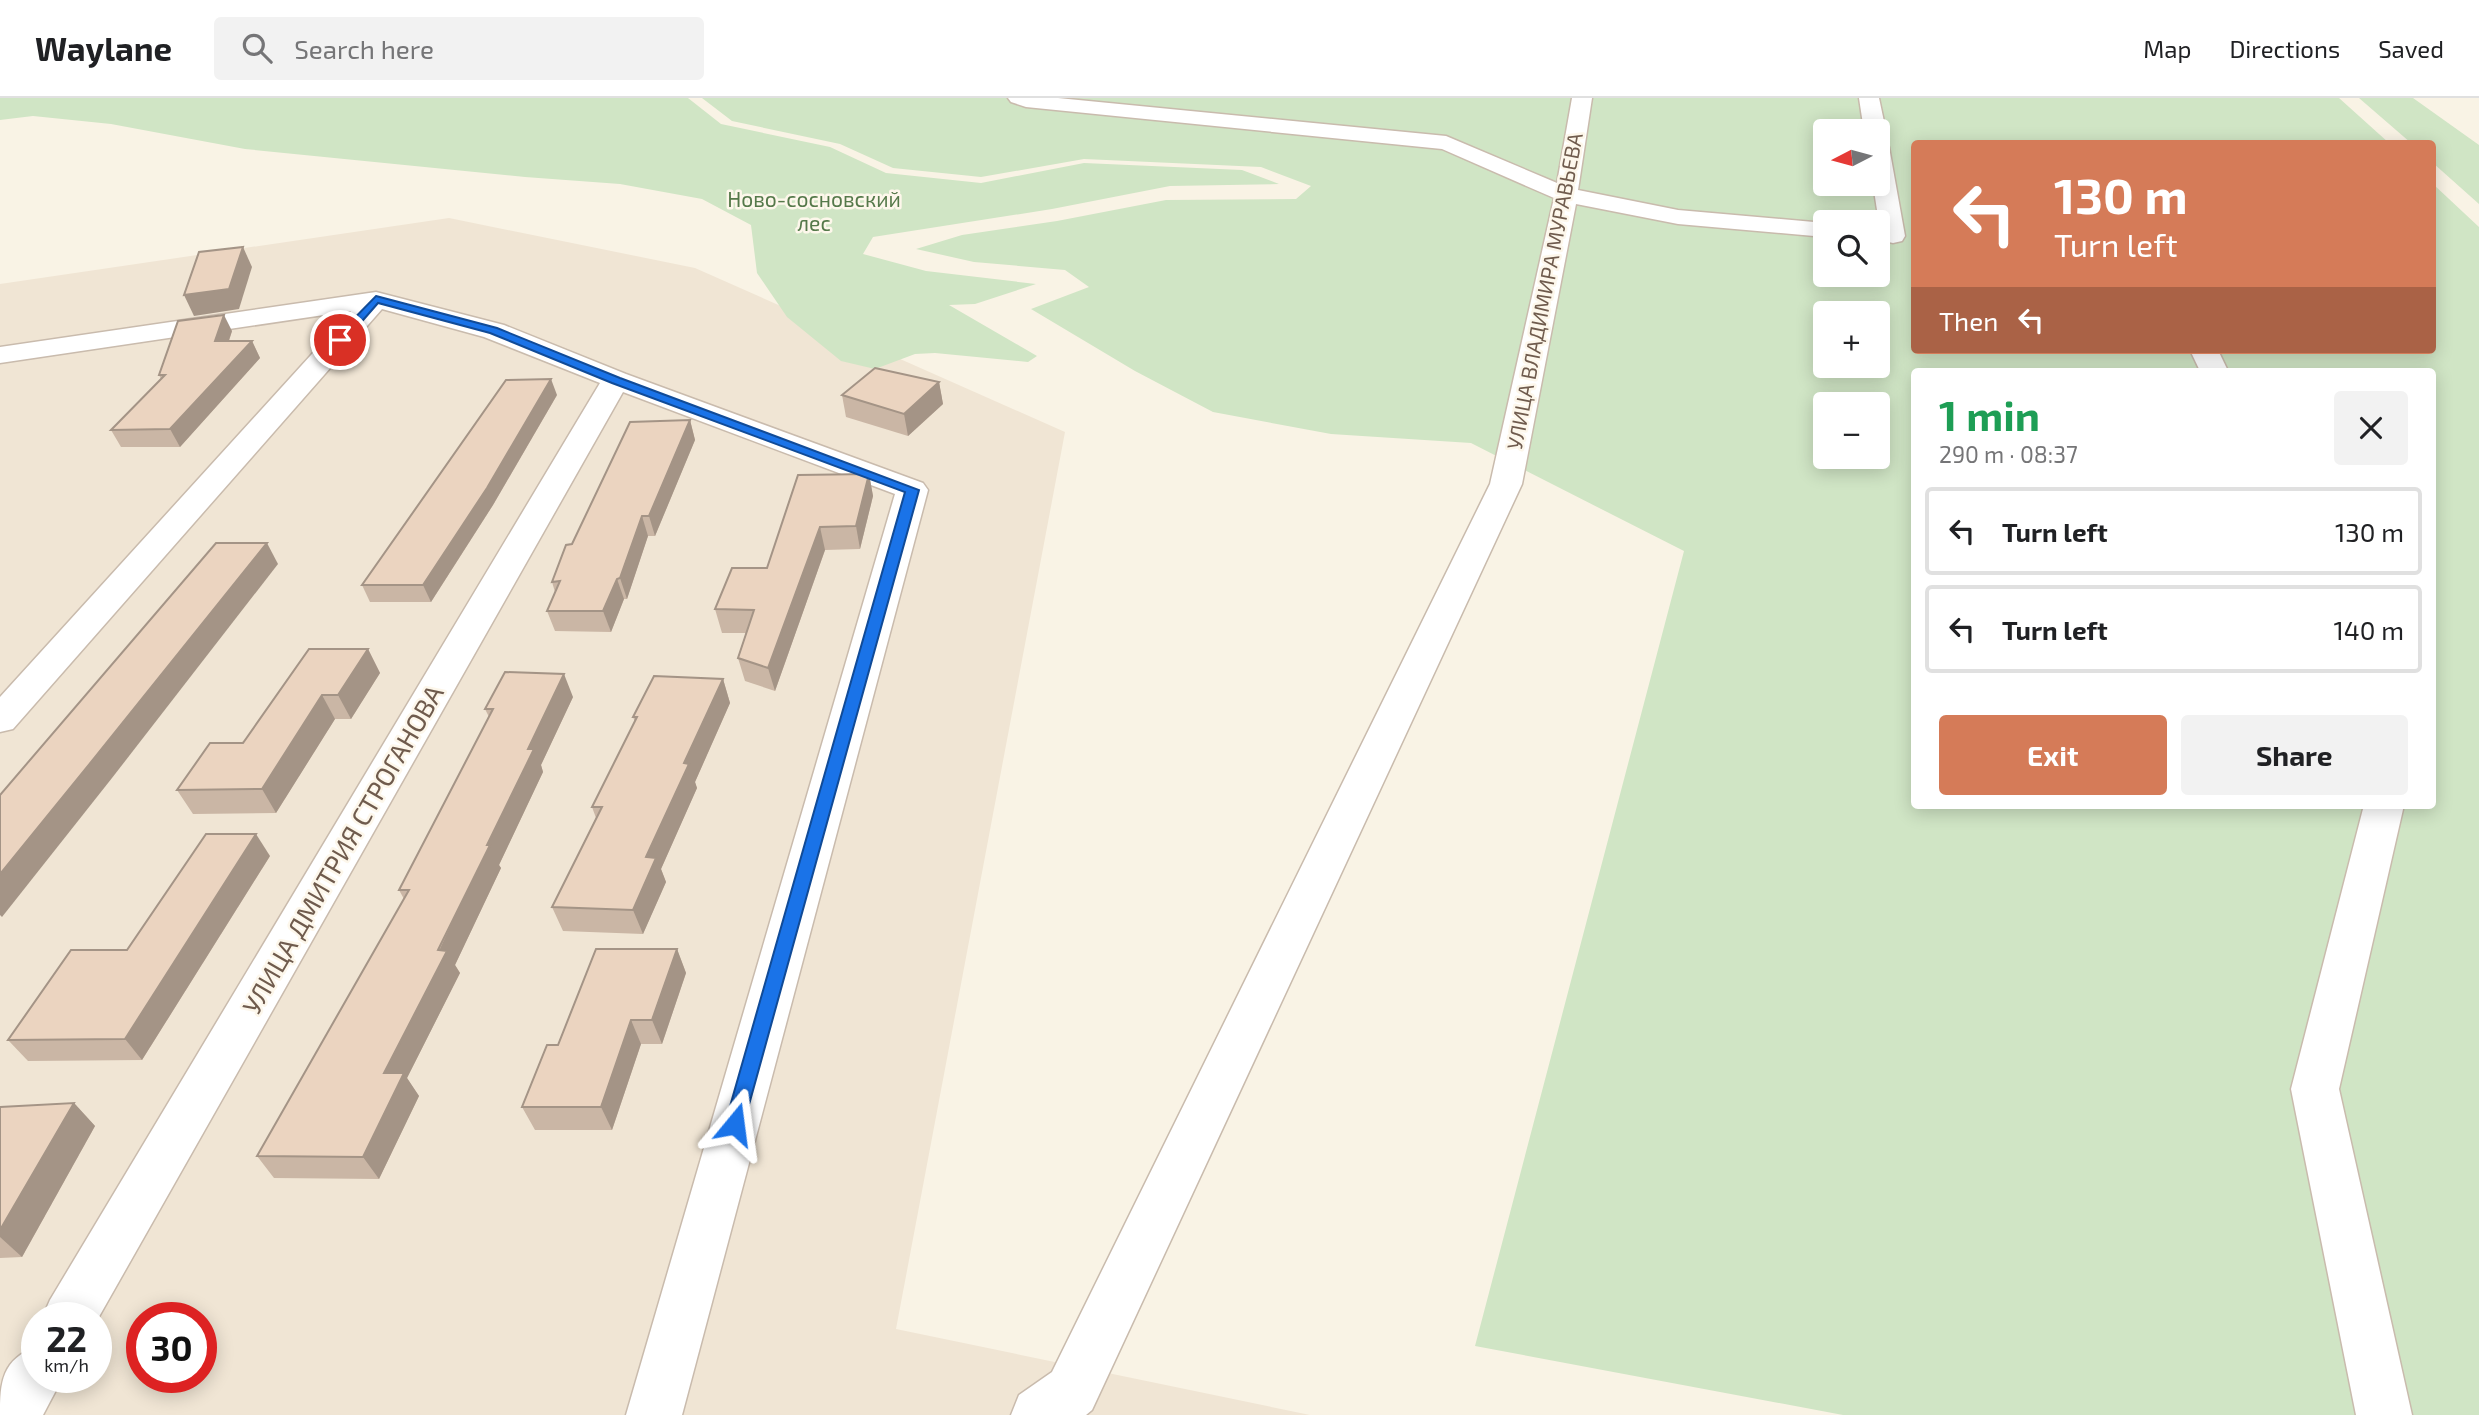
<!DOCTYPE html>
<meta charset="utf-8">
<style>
:root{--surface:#fff;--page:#f2f2f2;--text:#202124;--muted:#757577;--line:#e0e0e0;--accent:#d57b58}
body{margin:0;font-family:"Exo 2",sans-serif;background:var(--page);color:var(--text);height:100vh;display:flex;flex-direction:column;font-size:26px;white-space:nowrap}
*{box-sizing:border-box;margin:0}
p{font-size:23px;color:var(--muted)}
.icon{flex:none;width:38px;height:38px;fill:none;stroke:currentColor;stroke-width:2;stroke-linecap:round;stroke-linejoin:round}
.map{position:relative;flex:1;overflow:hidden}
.side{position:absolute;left:1911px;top:270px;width:525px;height:441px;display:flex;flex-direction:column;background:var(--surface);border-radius:7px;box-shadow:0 4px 18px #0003}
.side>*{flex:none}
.top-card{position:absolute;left:1911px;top:42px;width:525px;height:214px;border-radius:7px;box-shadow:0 4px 18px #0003;background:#d57b58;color:#fff;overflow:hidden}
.needle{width:46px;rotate:264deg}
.tools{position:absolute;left:1813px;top:21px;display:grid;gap:14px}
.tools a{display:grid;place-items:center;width:77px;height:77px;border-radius:7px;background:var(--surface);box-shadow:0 4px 18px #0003;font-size:35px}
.speed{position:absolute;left:21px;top:1204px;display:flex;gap:14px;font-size:35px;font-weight:700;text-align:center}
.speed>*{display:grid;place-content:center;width:91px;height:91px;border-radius:50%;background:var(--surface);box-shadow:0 4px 18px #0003;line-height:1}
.speed small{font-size:18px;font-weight:400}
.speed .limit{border:10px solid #d22;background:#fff;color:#111}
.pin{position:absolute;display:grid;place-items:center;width:60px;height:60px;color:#fff;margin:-30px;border:4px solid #fff;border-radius:50%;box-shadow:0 2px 7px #0007}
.me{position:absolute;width:77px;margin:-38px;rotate:16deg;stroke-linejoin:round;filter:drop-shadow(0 0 5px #0008)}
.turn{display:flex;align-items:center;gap:24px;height:147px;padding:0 28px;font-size:32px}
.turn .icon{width:91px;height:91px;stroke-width:2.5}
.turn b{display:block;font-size:49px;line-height:60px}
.then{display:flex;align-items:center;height:66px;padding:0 28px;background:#0003;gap:14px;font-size:26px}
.round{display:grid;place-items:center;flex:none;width:74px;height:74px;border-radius:7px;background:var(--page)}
.head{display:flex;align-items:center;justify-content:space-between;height:119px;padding:0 28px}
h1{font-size:42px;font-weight:700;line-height:52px;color:#1e9e55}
.button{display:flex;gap:14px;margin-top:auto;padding:14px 28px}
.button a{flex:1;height:80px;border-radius:7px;background:var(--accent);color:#fff;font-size:28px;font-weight:700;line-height:80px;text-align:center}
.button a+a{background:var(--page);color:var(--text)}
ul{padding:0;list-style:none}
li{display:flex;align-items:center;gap:21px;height:88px;margin:0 14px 10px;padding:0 14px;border:4px solid var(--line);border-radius:7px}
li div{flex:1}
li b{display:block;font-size:26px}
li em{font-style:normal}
header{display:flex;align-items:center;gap:42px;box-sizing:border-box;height:98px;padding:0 35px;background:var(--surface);border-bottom:2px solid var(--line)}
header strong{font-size:33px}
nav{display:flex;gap:38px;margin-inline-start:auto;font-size:24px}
.search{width:490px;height:63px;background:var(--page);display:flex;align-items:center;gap:18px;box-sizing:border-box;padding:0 24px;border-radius:7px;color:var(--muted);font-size:26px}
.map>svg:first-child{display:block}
.residential{fill:#f0e5d4;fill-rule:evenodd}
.green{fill:#d0e5c5;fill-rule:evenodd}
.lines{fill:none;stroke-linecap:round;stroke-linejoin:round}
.minor-casing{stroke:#c9bbad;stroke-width:3}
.minor{fill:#fff;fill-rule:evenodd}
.wall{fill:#cab6a5}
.shaded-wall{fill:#a49486}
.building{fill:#ebd4c0;stroke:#a49486;stroke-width:2}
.route{fill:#1a73e8;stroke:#114b97;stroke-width:2}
.labels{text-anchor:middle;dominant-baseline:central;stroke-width:5;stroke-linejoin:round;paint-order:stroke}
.far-park-label{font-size:21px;fill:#55794a;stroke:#fdf7eb}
.far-street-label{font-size:21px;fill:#6f5b4d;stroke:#fdf7eb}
.street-label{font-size:26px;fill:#6f5b4d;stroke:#fdf7eb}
</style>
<header>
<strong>Waylane</strong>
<div class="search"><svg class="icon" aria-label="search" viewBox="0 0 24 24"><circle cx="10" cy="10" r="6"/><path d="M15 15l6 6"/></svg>Search here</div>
<nav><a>Map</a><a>Directions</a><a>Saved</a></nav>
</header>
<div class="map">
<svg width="2479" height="1317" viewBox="0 0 2479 1317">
<rect width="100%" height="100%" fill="#f9f3e5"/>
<path class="residential" d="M 449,120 L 695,170 L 1065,334 L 896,1231 L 1310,1317 L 0,1317 L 0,186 ZM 37,1220 L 96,1220 L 96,1279 L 37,1279 ZM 142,1220 L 201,1220 L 201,1279 L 142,1279 Z"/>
<g class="green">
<path d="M 0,0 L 688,0 L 721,26 L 830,49 L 886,75 L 981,85 L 1084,65 L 1242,72 L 1279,86 L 1170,88 L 1052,111 L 873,139 L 863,156 L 926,173 L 1036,186 L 975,206 L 949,207 L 1037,258 L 1028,264 L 935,255 L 915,256 L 875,271 L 841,263 L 787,219 L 757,175 L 751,127 L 702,101 L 620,86 L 525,79 L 245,51 L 111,26 L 33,18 L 0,22 Z"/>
<path d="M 702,0 L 2339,0 L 2389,45 L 1914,46 L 1914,252 L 2432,252 L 2433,86 L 2479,129 L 2479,1317 L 1843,1317 L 1475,1248 L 1684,453 L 1471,345 L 1331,336 L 1213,314 L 1135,273 L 1031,211 L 1089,189 L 1065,172 L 974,164 L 916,151 L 962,137 L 1057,123 L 1166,102 L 1296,101 L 1311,88 L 1261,69 L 1084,61 L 981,79 L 893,70 L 840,46 L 732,23 ZM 1825,33 L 1878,33 L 1878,86 L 1825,86 ZM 1825,124 L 1878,124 L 1878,177 L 1825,177 ZM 1825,215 L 1878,215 L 1878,268 L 1825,268 ZM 1914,273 L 2432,273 L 2432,707 L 1914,707 ZM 1825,306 L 1878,306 L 1878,359 L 1825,359 Z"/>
<path d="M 2359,0 L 2413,0 L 2479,47 L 2479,106 L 2433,65 L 2432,46 L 2411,45 Z"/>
</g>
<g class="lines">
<defs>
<g id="minor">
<path d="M 1008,0 L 1058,0 L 1446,38 L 1557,85 L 1572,0 L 1592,0 L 1578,92 L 1678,112 L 1825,125 L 1825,139 L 1678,126 L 1576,106 L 1522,386 L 1092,1312 L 1086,1317 L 1011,1317 L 1019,1297 L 1052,1274 L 1490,386 L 1554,100 L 1442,51 L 1026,9 L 1011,4 Z"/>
<path d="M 1859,0 L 1879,0 L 1886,33 L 1883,38 L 1878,39 L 1878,33 L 1864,33 Z"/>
<path d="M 1878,42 L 1886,44 L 1889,49 L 1905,138 L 1902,143 L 1893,145 L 1884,143 L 1881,138 L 1873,86 L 1878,86 Z"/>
<path d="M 376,194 L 504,227 L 626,276 L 923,385 L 928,392 L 682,1317 L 626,1317 L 895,396 L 623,294 L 96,1224 L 96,1220 L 42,1220 L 50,1202 L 600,285 L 484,239 L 382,211 L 13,631 L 0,634 L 0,599 L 351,213 L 0,265 L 0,249 Z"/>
<path d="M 2190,252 L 2218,252 L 2228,273 L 2200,273 Z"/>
<path d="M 2364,707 L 2404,707 L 2339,991 L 2412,1317 L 2356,1317 L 2291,991 Z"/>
<path d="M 37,1248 L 37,1279 L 63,1279 L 43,1317 L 0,1317 C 0,1283 2,1262 37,1248 Z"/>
</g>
</defs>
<use href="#minor" class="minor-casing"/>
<use href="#minor" class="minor"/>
</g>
<g class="wall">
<path d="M 232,233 L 229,243 L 252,243 L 260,260 L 180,349 L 121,349 L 111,332 L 161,281 L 159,277 Z"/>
<path d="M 939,284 L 943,306 L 908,338 L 846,319 L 842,297 Z"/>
<path d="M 557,297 L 493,407 L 431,504 L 370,504 L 362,487 Z"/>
<path d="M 690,322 L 695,342 L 655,438 L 648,438 L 627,501 L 624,501 L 611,534 L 555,533 L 547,513 L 555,494 L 552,484 L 572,446 Z"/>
<path d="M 869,376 L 873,398 L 860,451 L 825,452 L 775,593 L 745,583 L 738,560 L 746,535 L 722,535 L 715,511 L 767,470 Z"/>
<path d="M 368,551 L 380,575 L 351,621 L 335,621 L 276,715 L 193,716 L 177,692 Z"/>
<path d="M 723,581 L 730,605 L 695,684 L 697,690 L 661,771 L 666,784 L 643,836 L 563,833 L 552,809 L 596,720 L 592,709 L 635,624 L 633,619 Z"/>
<path d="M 573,599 L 541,667 L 543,674 L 499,767 L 501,770 L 455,867 L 460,875 L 407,980 L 419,998 L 379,1081 L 274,1080 L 257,1058 L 404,801 L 399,792 L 489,619 L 485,611 Z"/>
<path d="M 270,758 L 142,962 L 28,963 L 8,942 L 127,852 Z"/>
<path d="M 677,851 L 686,875 L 662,946 L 641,946 L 612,1032 L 535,1032 L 522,1009 L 558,947 Z"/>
<path d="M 74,1005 L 95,1028 L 22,1159 L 0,1160 L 0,1009 Z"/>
</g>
<g class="shaded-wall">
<path d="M 243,149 L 252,169 L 239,211 L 194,218 L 184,197 Z"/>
<path d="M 224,217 L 232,233 L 223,260 L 215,243 Z"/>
<path d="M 252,243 L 260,260 L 180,349 L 170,331 Z"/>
<path d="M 551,281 L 557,297 L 493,407 L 431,504 L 423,487 Z"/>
<path d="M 939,284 L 943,306 L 908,338 L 904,316 Z"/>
<path d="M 690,322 L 695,342 L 655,438 L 649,418 Z"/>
<path d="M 869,376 L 873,398 L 860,451 L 856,428 Z"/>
<path d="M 642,418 L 648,438 L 627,501 L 620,480 Z"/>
<path d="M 820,429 L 825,452 L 775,593 L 768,570 Z"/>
<path d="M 267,445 L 278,466 L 112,680 L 2,819 L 0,817 L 0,776 Z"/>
<path d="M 617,481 L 624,501 L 611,534 L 603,513 Z"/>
<path d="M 368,551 L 380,575 L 351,621 L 338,597 Z"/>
<path d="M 564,576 L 573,599 L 541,667 L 543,674 L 499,767 L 501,770 L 455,867 L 460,875 L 407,980 L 419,998 L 379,1081 L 363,1059 L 384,975 L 487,747 L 528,651 Z"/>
<path d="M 723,581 L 730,605 L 695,684 L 697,690 L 661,771 L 666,784 L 643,836 L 633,812 L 646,759 L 684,665 Z"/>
<path d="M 322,597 L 335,621 L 276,715 L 262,691 Z"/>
<path d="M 256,736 L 270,758 L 142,962 L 125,941 Z"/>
<path d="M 677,851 L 686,875 L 662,946 L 652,922 Z"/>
<path d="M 631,922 L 641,946 L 612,1032 L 601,1009 Z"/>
<path d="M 74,1005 L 95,1028 L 22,1159 L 0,1139 L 0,1132 Z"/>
</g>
<g class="building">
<path d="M 243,149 L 229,191 L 184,197 L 199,154 Z"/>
<path d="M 224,217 L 215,243 L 252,243 L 170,331 L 111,332 L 165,277 L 159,277 L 178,223 Z"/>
<path d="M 875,270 L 939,284 L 904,316 L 842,297 Z"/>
<path d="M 551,281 L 487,390 L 423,487 L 362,487 L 506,282 Z"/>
<path d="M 690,322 L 649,418 L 642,418 L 620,480 L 617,481 L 603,513 L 547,513 L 560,483 L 552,484 L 566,447 L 572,446 L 630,324 Z"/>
<path d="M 869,376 L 856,428 L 820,429 L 768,570 L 738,560 L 754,512 L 715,511 L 732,470 L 767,470 L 798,377 Z"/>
<path d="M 216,445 L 267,445 L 96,658 L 0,776 L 0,697 Z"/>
<path d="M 309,551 L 368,551 L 338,597 L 322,597 L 262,691 L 177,692 L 210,645 L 243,645 Z"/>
<path d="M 505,574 L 564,576 L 528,651 L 534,651 L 487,747 L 490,747 L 438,852 L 447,853 L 384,975 L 404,975 L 363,1059 L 257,1058 L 409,792 L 399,792 L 493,611 L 485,611 Z"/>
<path d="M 654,578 L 723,581 L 684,665 L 689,666 L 646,759 L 656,760 L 633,812 L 552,809 L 602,709 L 592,709 L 637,619 L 633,619 Z"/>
<path d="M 206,736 L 256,736 L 125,941 L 8,942 L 71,852 L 127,852 Z"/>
<path d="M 596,851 L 677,851 L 652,922 L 631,922 L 601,1009 L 522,1009 L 547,947 L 558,947 Z"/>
<path d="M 74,1005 L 0,1132 L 0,1009 Z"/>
</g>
<path class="route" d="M 376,198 L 497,230 L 620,280 L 919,392 L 742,1032 L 735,1035 L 728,1032 L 725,1026 L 905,394 L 612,285 L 490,235 L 378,205 L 344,244 L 336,244 L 336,239 Z"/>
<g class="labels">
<g class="far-park-label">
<text x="814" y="100">Ново-сосновский<tspan x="814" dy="24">лес</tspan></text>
</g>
<g class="far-street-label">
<text transform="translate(1544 193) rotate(-79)">УЛИЦА ВЛАДИМИРА МУРАВЬЕВА</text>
</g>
<g class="street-label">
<text transform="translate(342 751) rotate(-60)">УЛИЦА ДМИТРИЯ СТРОГАНОВА</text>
</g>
</g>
</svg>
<div class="tools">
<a><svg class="needle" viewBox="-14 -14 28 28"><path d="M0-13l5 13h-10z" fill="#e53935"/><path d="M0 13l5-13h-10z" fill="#757577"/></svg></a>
<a><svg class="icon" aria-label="search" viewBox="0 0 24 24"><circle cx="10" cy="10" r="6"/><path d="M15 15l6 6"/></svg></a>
<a>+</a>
<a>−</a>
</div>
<div class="speed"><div>22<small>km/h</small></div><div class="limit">30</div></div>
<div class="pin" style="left:340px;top:242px;background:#d93025"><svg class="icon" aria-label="arrive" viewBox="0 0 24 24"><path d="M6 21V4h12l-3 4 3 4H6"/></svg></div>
<svg class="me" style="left:735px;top:1026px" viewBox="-20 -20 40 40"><path d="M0-17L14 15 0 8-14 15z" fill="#1a73e8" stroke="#fff" stroke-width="4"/></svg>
<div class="top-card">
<div class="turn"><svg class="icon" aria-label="left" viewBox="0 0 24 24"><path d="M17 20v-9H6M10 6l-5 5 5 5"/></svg><div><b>130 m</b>Turn left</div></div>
<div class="then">Then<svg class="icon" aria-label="left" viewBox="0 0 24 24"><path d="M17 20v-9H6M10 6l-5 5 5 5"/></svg></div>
</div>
<section class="side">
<div class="head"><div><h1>1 min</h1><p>290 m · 08:37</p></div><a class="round"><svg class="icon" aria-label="close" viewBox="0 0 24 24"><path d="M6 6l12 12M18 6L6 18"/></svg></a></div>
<ul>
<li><svg class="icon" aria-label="left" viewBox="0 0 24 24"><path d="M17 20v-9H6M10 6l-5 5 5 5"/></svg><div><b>Turn left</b></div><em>130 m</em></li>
<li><svg class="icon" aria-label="left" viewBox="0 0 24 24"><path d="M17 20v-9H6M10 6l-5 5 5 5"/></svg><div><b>Turn left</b></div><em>140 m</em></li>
</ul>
<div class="button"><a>Exit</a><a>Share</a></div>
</section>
</div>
